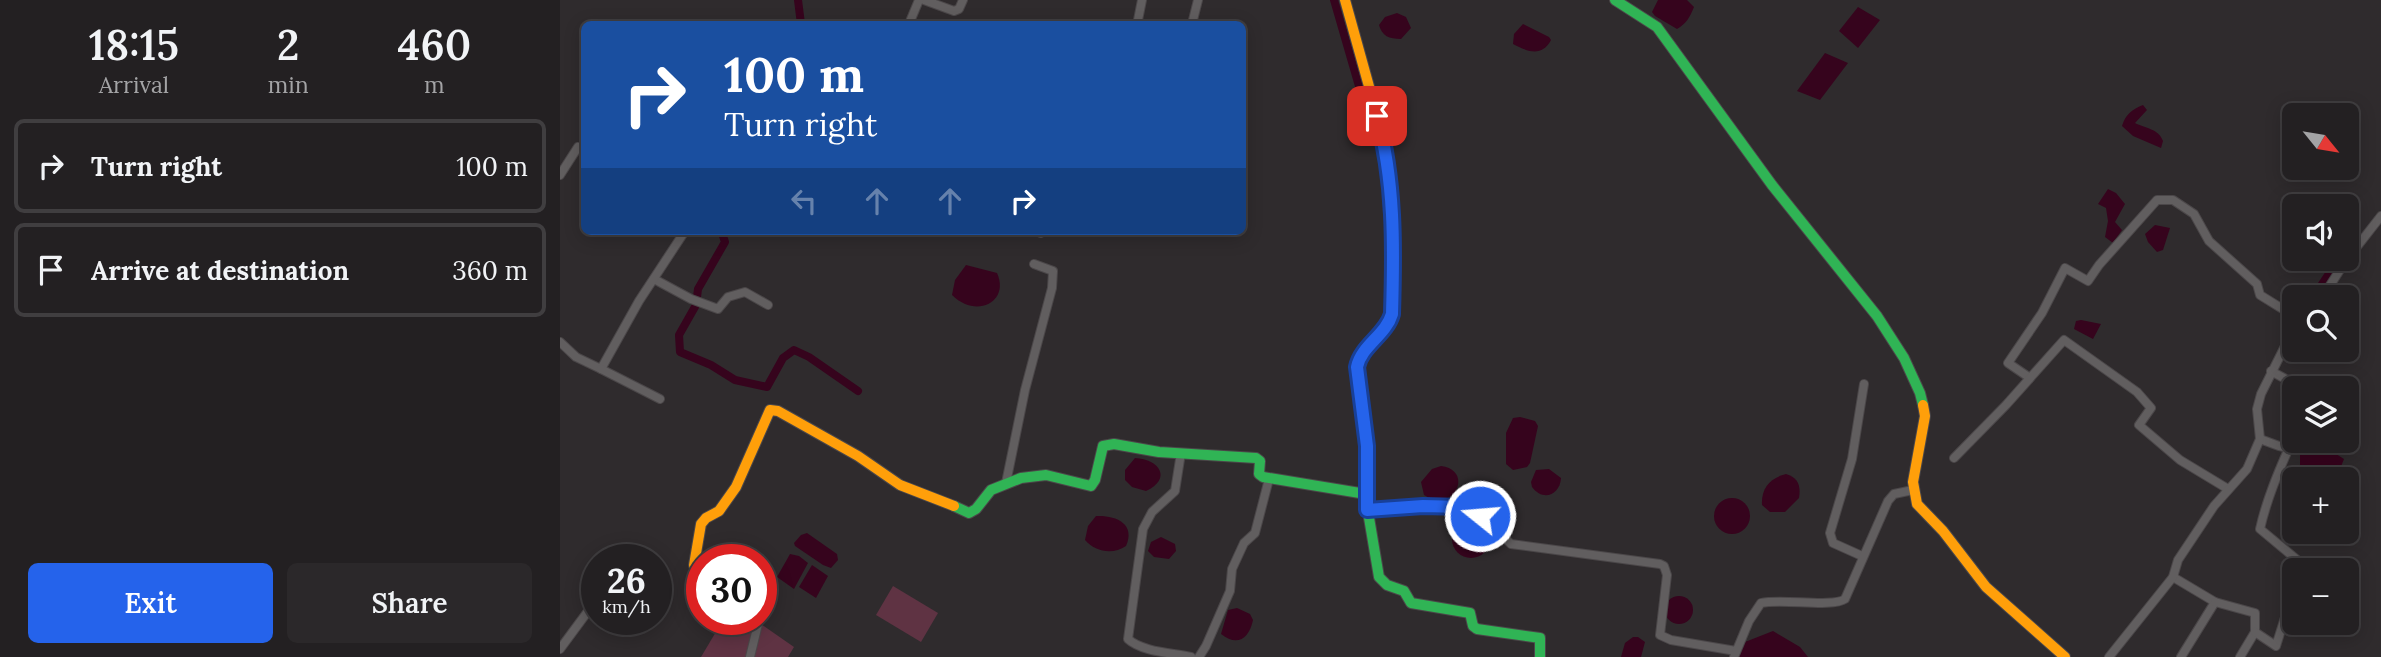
<!DOCTYPE html>
<meta charset="utf-8">
<style>
:root{--surface:#232022;--page:#2b282a;--text:#f1f3f6;--muted:#a3a3a5;--line:#403e40;--accent:#2563eb}
body{margin:0;font-family:Lora,serif;background:var(--page);color:var(--text);height:100vh;display:flex;flex-direction:column;font-size:26px;white-space:nowrap}
*{box-sizing:border-box;margin:0}
p{font-size:23px;color:var(--muted)}
.icon{flex:none;width:38px;height:38px;fill:none;stroke:currentColor;stroke-width:2;stroke-linecap:round;stroke-linejoin:round}
.map{position:relative;flex:1;overflow:hidden}
.sheet{display:flex;flex-direction:column;background:var(--surface);width:560px}
.sheet>*{flex:none}
.guide{position:absolute;left:21px;top:21px;width:665px;height:214px;border-radius:10px;box-shadow:0 4px 18px #0003,0 0 0 2px var(--line);background:#1a4fa0;color:#fff;overflow:hidden}
.needle{width:46px;rotate:120deg}
.controls{position:absolute;left:1722px;top:103px;display:grid;gap:14px}
.controls a{display:grid;place-items:center;width:77px;height:77px;border-radius:10px;background:var(--surface);box-shadow:0 4px 18px #0003,0 0 0 2px var(--line);font-size:35px}
.speed{position:absolute;left:21px;top:544px;display:flex;gap:14px;font-size:35px;font-weight:700;text-align:center}
.speed>*{display:grid;place-content:center;width:91px;height:91px;border-radius:50%;background:var(--surface);box-shadow:0 4px 18px #0003,0 0 0 2px var(--line);line-height:1}
.speed small{font-size:18px;font-weight:400}
.speed .limit{border:10px solid #d22;background:#fff;color:#111}
.pin{position:absolute;display:grid;place-items:center;width:60px;height:60px;color:#fff;margin:-30px;border-radius:14px;box-shadow:0 4px 10px #0006}
.me{position:absolute;width:77px;margin:-38px;rotate:287deg;stroke-linejoin:round;filter:drop-shadow(0 0 5px #0008)}
.turn{display:flex;align-items:center;gap:24px;height:147px;padding:0 28px;font-size:32px}
.turn .icon{width:91px;height:91px;stroke-width:2.5}
.turn b{display:block;font-size:49px;line-height:60px}
.lanes{display:flex;align-items:center;height:66px;padding:0 28px;background:#0003;justify-content:center;gap:35px;direction:ltr}
.lanes .off{opacity:.35}
.eta{display:flex;justify-content:space-evenly;align-items:center;height:119px;text-align:center}
.eta b{font-size:42px;font-weight:600;line-height:49px}
.action{display:flex;gap:14px;margin-top:auto;padding:14px 28px}
.action a{flex:1;height:80px;border-radius:10px;background:var(--accent);color:#fff;font-size:28px;font-weight:600;line-height:80px;text-align:center}
.action a+a{background:var(--page);color:var(--text)}
ul{padding:0;list-style:none}
li{display:flex;align-items:center;gap:21px;height:94px;margin:0 14px 10px;padding:0 14px;border:4px solid var(--line);border-radius:10px}
li div{flex:1}
li b{display:block;font-size:26px}
li em{font-style:normal}
main{display:flex;flex:1;min-height:0}
.map>svg:first-child{display:block}
.green{fill:#5f3343}
.water{fill:#36041d}
.lines{fill:none;stroke-linecap:round;stroke-linejoin:round}
.canal{stroke:#36041d;stroke-width:8}
.street-casing{stroke:#4b4749;stroke-width:10}
.fast-casing{stroke:#4b4749;stroke-width:12}
.slow-casing{stroke:#4b4749;stroke-width:12}
.jam-casing{stroke:#4b4749;stroke-width:12}
.street{stroke:#615e5f;stroke-width:8}
.fast{stroke:#30b455;stroke-width:10}
.slow{stroke:#ff9f0a;stroke-width:10}
.jam{stroke:#e5322d;stroke-width:10}
.route-casing{stroke:#184099;stroke-width:18}
.route{stroke:#2563eb;stroke-width:12}
</style>
<main>
<section class="sheet">
<div class="eta">
<div><b>18:15</b><p>Arrival</p></div>
<div><b>2</b><p>min</p></div>
<div><b>460</b><p>m</p></div>
</div>
<ul>
<li><svg class="icon" aria-label="right" viewBox="0 0 24 24"><path d="M7 20v-9h11M14 6l5 5-5 5"/></svg><div><b>Turn right</b></div><em>100 m</em></li>
<li><svg class="icon" aria-label="arrive" viewBox="0 0 24 24"><path d="M6 21V4h12l-3 4 3 4H6"/></svg><div><b>Arrive at destination</b></div><em>360 m</em></li>
</ul>
<div class="action"><a>Exit</a><a>Share</a></div>
</section>
<div class="map">
<svg width="1821" height="657" viewBox="0 0 1821 657">
<rect width="100%" height="100%" fill="#2f2b2d"/>
<g class="green">
<path d="M 333,586 L 378,613 L 361,642 L 316,615 Z"/>
<path d="M 163,620 L 195,620 L 234,647 L 228,657 L 141,657 Z"/>
</g>
<g class="water">
<path d="M 1098,0 L 1127,0 L 1134,7 C 1130,17 1126,24 1117,29 L 1095,16 L 1092,12 Z"/>
<path d="M 1298,7 L 1320,20 L 1298,48 L 1279,31 Z"/>
<path d="M 837,13 L 846,17 L 851,28 L 841,39 C 829,39 822,36 819,25 L 825,17 Z"/>
<path d="M 963,24 L 989,37 L 991,40 C 982,57 968,52 953,44 L 954,34 Z"/>
<path d="M 1265,53 L 1288,63 L 1260,100 L 1237,91 Z"/>
<path d="M 1583,105 L 1587,110 L 1575,123 C 1585,128 1599,129 1603,141 L 1601,148 L 1573,136 L 1562,126 C 1566,114 1571,110 1583,105 Z"/>
<path d="M 1548,189 L 1556,193 L 1565,204 L 1555,222 L 1562,230 L 1553,243 L 1545,237 L 1548,221 L 1546,208 L 1538,204 Z"/>
<path d="M 1733,211 L 1734,213 L 1734,249 L 1721,242 C 1721,230 1727,223 1729,212 Z"/>
<path d="M 1595,225 L 1610,228 L 1603,250 L 1597,252 L 1588,242 L 1585,234 Z"/>
<path d="M 1774,259 L 1783,259 L 1758,297 L 1748,298 Z"/>
<path d="M 406,265 L 437,273 C 450,302 416,319 392,295 L 395,280 Z"/>
<path d="M 1521,320 L 1541,324 L 1533,339 L 1514,329 L 1516,321 Z"/>
<path d="M 960,417 L 975,421 L 978,426 L 970,463 L 967,467 L 953,470 L 946,464 L 946,433 L 953,418 Z"/>
<path d="M 1743,441 L 1768,449 L 1784,459 L 1776,479 L 1743,479 L 1740,475 L 1740,446 Z"/>
<path d="M 575,458 C 600,459 612,479 586,491 L 572,487 L 565,480 L 565,470 Z"/>
<path d="M 881,466 C 914,470 895,514 864,495 L 861,482 L 872,469 Z"/>
<path d="M 989,469 L 1001,478 C 1000,495 983,502 972,487 L 971,482 L 976,470 Z"/>
<path d="M 1226,474 C 1238,478 1241,485 1239,498 L 1225,512 L 1210,512 L 1202,505 C 1201,488 1210,478 1226,474 Z"/>
<circle cx="1172" cy="516" r="18"/>
<path d="M 536,516 C 555,515 576,523 566,546 C 553,555 535,552 525,540 L 528,526 Z"/>
<circle cx="911" cy="539" r="19"/>
<path d="M 247,533 L 277,554 L 278,560 L 271,568 L 263,565 L 235,546 L 234,543 L 241,535 Z"/>
<path d="M 601,537 L 615,544 L 616,551 L 609,559 L 594,557 L 588,551 L 591,542 Z"/>
<path d="M 230,554 L 239,556 L 248,563 L 234,589 L 217,577 Z"/>
<path d="M 252,565 L 268,576 L 256,598 L 239,587 Z"/>
<circle cx="1119" cy="610" r="14"/>
<path d="M 677,608 L 690,614 L 693,620 C 689,639 677,647 661,634 L 668,610 Z"/>
<path d="M 1213,631 L 1240,647 L 1248,657 L 1178,657 L 1185,642 Z"/>
<path d="M 1073,637 L 1078,637 L 1085,642 L 1081,657 L 1061,657 L 1065,643 Z"/>
</g>
<g class="lines">
<g class="canal">
<path d="M 238,0 L 241,24"/>
<path d="M 774,0 L 805,107"/>
<path d="M 164,231 L 162,233 L 165,242 L 138,289 L 136,305 L 119,335 L 120,352 L 151,365 L 175,380 L 207,387 L 223,358 L 234,350 L 249,357 L 298,391"/>
</g>
<defs>
<g id="street">
<path d="M 364,0 L 394,11 L 399,9 L 403,0"/>
<path d="M 349,24 L 359,0"/>
<path d="M 581,24 L 578,20 L 582,0"/>
<path d="M 632,24 L 638,0"/>
<path d="M 0,175 L 18,147"/>
<path d="M 476,231 L 481,233"/>
<path d="M 94,279 L 131,299 L 158,309 L 168,297 L 185,292 L 208,305"/>
<path d="M 1762,298 L 1785,262 L 1821,216"/>
<path d="M 1729,338 L 1734,317"/>
<path d="M 0,342 L 16,357 L 41,369 L 79,301 L 125,231"/>
<path d="M 41,369 L 100,399"/>
<path d="M 1711,371 L 1742,388"/>
<path d="M 1470,378 L 1448,363 L 1482,313 L 1505,268 L 1528,281 L 1539,265 L 1597,200 L 1613,200 L 1634,214 L 1649,241 L 1697,284 L 1700,295 L 1734,316"/>
<path d="M 1734,437 C 1720,467 1707,497 1700,529 L 1741,563 L 1739,570"/>
<path d="M 1700,439 L 1719,446 L 1729,448"/>
<path d="M 621,453 L 615,491 L 592,512 L 583,529 L 568,639 C 582,652 613,653 631,657"/>
<path d="M 1394,458 L 1446,405 L 1504,340 L 1577,392 L 1591,408 L 1579,425 L 1620,460 L 1668,489"/>
<path d="M 446,483 L 465,390 L 492,288 L 493,271 L 474,264"/>
<path d="M 807,510 L 863,506 L 903,507 L 928,522 L 951,544 L 1100,564 L 1104,566 L 1107,575 L 1100,635 L 1111,640 L 1176,651"/>
<path d="M 1302,556 L 1273,543 L 1270,533 L 1292,459 L 1304,384"/>
<path d="M 1613,577 L 1655,602 L 1621,657"/>
<path d="M 1655,602 L 1695,613 L 1695,632 L 1680,657"/>
<path d="M 1695,632 L 1716,646 L 1734,589"/>
<path d="M 0,649 L 37,599"/>
<path d="M 190,657 L 199,620"/>
<path d="M 639,657 L 646,646 L 670,591 L 672,569 L 684,543 L 695,533 L 709,479"/>
<path d="M 1174,657 L 1189,621 L 1201,603 C 1222,598 1272,608 1285,599 L 1328,501 L 1334,494 L 1353,490"/>
<path d="M 1549,657 L 1613,577 L 1618,560 L 1654,506 L 1687,469 L 1700,439 L 1697,409 L 1701,394 L 1729,338 L 1734,336"/>
</g>
<g id="fast">
<path d="M 1055,0 L 1097,27 L 1212,185 L 1317,316 L 1344,358 L 1360,393 L 1363,405"/>
<path d="M 807,467 L 806,500 L 819,577 L 827,585 L 844,591 L 851,603 L 910,613 L 913,626 L 917,629 L 980,638 L 980,657"/>
<path d="M 394,506 L 409,513 L 416,509 L 431,490 L 461,478 L 486,475 L 531,486 L 535,480 L 543,446 L 554,444 L 599,452 L 696,458 L 700,461 L 699,474 L 703,477 L 806,494"/>
</g>
<g id="slow">
<path d="M 785,0 L 825,144 L 832,206 L 832,298"/>
<path d="M 1363,405 L 1365,416 L 1353,482 L 1357,504 L 1383,531 L 1426,587 L 1505,657"/>
<path d="M 142,574 L 136,571 L 134,565 L 141,524 L 146,518 L 159,511 L 176,487 L 210,410 L 218,411 L 298,456 L 340,485 L 394,506"/>
</g>
<path id="jam" d="M 807,467 C 807,443 804,420 801,396 C 799,386 796,373 798,364 C 806,335 832,339 832,298"/>
</defs>
<use href="#street" class="street-casing"/>
<use href="#fast" class="fast-casing"/>
<use href="#slow" class="slow-casing"/>
<use href="#jam" class="jam-casing"/>
<use href="#street" class="street"/>
<use href="#fast" class="fast"/>
<use href="#slow" class="slow"/>
<use href="#jam" class="jam"/>
</g>
<g class="lines">
<defs>
<path id="route" d="M 817,116 C 835,181 834,248 832,314 C 826,335 801,346 797,367 L 807,446 L 807,510 L 863,506 L 903,507 L 920,516"/>
</defs>
<use href="#route" class="route-casing"/>
<use href="#route" class="route"/>
</g>
</svg>
<div class="controls">
<a><svg class="needle" viewBox="-14 -14 28 28"><path d="M0-13l5 13h-10z" fill="#e53935"/><path d="M0 13l5-13h-10z" fill="#a3a3a5"/></svg></a>
<a><svg class="icon" aria-label="sound" viewBox="0 0 24 24"><path d="M4 9h4l5-4v14l-5-4H4zM17 9q2 3 0 6"/></svg></a>
<a><svg class="icon" aria-label="search" viewBox="0 0 24 24"><circle cx="10" cy="10" r="6"/><path d="M15 15l6 6"/></svg></a>
<a><svg class="icon" aria-label="layers" viewBox="0 0 24 24"><path d="M12 4l9 5-9 5-9-5zM3 14l9 5 9-5"/></svg></a>
<a>+</a>
<a>−</a>
</div>
<div class="speed"><div>26<small>km/h</small></div><div class="limit">30</div></div>
<div class="pin" style="left:817px;top:116px;background:#d93025"><svg class="icon" aria-label="arrive" viewBox="0 0 24 24"><path d="M6 21V4h12l-3 4 3 4H6"/></svg></div>
<svg class="me" style="left:920px;top:516px" viewBox="-20 -20 40 40"><circle r="17" fill="#2563eb" stroke="#fff" stroke-width="3"/><path d="M0-11L8 9 0 5-8 9z" fill="#fff"/></svg>
<div class="guide">
<div class="turn"><svg class="icon" aria-label="right" viewBox="0 0 24 24"><path d="M7 20v-9h11M14 6l5 5-5 5"/></svg><div><b>100 m</b>Turn right</div></div>
<div class="lanes"><svg class="icon off" aria-label="left" viewBox="0 0 24 24"><path d="M17 20v-9H6M10 6l-5 5 5 5"/></svg><svg class="icon off" aria-label="ahead" viewBox="0 0 24 24"><path d="M12 20V5M6 11l6-6 6 6"/></svg><svg class="icon off" aria-label="ahead" viewBox="0 0 24 24"><path d="M12 20V5M6 11l6-6 6 6"/></svg><svg class="icon" aria-label="right" viewBox="0 0 24 24"><path d="M7 20v-9h11M14 6l5 5-5 5"/></svg></div>
</div>
</div>
</main>
